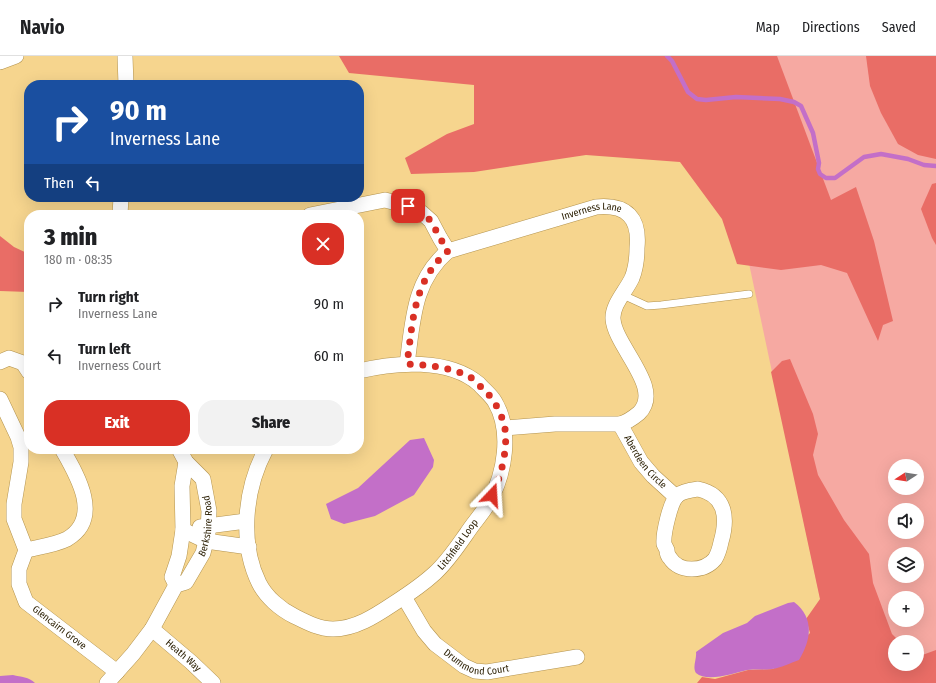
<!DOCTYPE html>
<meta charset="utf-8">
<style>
:root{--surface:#fff;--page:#f2f2f2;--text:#202124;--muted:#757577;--line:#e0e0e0;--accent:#d93025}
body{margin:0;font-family:"Fira Sans Condensed",sans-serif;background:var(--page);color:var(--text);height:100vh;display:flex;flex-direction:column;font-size:15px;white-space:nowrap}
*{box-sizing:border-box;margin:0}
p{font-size:13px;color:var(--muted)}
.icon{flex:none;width:22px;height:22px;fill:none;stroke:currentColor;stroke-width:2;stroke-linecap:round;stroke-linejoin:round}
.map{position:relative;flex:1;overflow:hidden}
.sheet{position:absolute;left:24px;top:154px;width:340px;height:244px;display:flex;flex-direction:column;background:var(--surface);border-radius:16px;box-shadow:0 4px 16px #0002}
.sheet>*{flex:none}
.banner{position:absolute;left:24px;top:24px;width:340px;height:122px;border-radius:16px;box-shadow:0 4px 16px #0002;background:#1a4fa0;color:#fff;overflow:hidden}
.needle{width:26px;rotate:258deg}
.buttons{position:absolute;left:888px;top:403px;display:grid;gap:8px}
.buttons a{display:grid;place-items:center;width:36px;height:36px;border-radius:50%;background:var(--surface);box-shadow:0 4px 16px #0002;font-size:20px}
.pin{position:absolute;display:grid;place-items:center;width:34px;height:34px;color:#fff;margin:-17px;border-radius:8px;box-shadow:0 2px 6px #0006}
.me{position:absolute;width:44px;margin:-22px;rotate:20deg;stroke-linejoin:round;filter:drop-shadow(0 0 3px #0008)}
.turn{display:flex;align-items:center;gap:14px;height:84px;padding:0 20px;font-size:18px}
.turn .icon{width:52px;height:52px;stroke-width:2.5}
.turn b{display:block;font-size:28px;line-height:34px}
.then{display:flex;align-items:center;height:38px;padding:0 20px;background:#0003;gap:8px;font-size:15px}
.round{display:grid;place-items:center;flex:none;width:42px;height:42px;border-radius:16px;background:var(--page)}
.overview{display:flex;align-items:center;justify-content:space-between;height:68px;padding:0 20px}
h1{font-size:24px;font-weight:800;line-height:30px}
.primary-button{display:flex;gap:8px;margin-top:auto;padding:8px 20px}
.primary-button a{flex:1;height:46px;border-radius:16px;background:var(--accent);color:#fff;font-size:16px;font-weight:800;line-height:46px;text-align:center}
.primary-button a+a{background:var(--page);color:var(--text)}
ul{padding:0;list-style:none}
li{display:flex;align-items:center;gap:12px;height:52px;padding:0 20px}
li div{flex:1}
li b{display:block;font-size:15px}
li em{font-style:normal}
header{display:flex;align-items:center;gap:24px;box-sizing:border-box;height:56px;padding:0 20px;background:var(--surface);border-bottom:1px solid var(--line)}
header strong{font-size:19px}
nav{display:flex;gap:22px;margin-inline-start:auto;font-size:14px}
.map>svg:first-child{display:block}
.green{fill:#f6a9a2;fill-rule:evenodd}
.forest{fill:#e96d66}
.water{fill:#c36fc8}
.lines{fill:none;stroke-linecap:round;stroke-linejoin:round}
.stream{stroke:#c36fc8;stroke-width:4.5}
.service-casing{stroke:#b3934e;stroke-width:8}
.minor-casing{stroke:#b3934e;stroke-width:16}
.service{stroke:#fff;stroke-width:7}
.minor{stroke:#fff;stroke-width:15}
.route{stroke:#d93025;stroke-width:7;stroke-dasharray:0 12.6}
.labels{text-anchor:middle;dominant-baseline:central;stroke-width:3;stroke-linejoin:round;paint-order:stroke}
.street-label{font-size:10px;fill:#291d01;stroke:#fde3ab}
</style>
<header>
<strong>Navio</strong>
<nav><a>Map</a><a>Directions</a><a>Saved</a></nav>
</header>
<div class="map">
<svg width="936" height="627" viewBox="0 0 936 627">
<rect width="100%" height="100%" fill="#f6d58e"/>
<path class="green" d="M 705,0 L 936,0 L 936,627 L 838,627 ZM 895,410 L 917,410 L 917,432 L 895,432 ZM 895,454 L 917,454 L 917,476 L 895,476 ZM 895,498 L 917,498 L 917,520 L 895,520 ZM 895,542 L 917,542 L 917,564 L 895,564 ZM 895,586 L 917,586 L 917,608 L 895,608 Z"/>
<g class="forest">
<path d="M 339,0 L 777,0 L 831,144 L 856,131 L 874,185 L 893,265 L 883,269 L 878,285 L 847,217 L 821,209 L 781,214 L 737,208 L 722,163 L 680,106 L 586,99 L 474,116 L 411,118 L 405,102 L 447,78 L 474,68 L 474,29 L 349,17 Z"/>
<path d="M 866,0 L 936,0 L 936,103 L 918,99 L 898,88 L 881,57 L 870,30 Z"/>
<path d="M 936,127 L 936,189 L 932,182 L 921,153 L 932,128 Z"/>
<path d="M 0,180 L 14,191 L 29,198 L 29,236 L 0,235 Z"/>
<path d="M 790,303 L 813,358 L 818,378 L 813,399 L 818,419 L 844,464 L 869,498 L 873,527 L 892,578 L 900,586 L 895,586 L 895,608 L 917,608 L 917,601 L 936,594 L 936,627 L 697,627 L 702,621 L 715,623 L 748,614 L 773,613 L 810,577 L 806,563 L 820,543 L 771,316 L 782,305 Z"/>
</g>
<g class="water">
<path d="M 424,382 L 434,404 L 433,411 L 414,439 L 375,460 L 344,468 L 331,463 L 326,448 L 358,432 L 410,384 Z"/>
<path d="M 794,546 C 815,562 811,584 799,604 C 790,607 781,612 772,613 C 764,614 755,613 747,614 C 734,617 707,627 696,617 C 692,611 697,603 696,596 L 723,577 L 747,567 L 755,560 L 788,547 Z"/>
<path d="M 13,619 C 21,621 29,621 35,627 L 0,627 L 0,620 Z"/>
</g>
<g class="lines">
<path class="stream" d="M 667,0 L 672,5 L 688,36 L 697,43 L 706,44 L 736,41 L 780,43 L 794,46 L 801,50 L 813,77 L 819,107 L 818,113 L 820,118 L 826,122 L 835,122 L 864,101 L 881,98 L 908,103 L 924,109 L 936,110"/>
<defs>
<path id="service" d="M 623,239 L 647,250 L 661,249 L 749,238"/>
<g id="minor">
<path d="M 125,0 L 126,29"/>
<path d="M 0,6 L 16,0"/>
<path d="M 120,159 L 121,141"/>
<path d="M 310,159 L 385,144 L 408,150 L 422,157 L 431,165 L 440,182 L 448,195"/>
<path d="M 0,306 L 9,302 L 23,307 L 29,316"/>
<path id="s1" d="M 407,308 C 413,265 413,225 448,195 L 596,151 C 627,148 640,162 637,192 C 637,203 636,212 632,222 C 626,235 612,249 613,263 C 615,291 664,332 639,357 C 633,362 628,366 620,368 L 555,368 L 505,372"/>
<path id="s2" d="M 0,343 L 18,381 L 21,391 L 21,406 L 14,448 L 14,463 L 26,494 L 19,513 L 19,528 L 26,546 L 117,616"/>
<path id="s3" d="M 620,368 L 641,406 L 653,420 L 676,441"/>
<path id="s4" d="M 266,393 C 245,432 239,486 259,527 C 266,541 280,553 294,560 C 306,566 319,573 333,573 C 355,573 375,560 393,548 C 407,539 422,529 435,517 C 448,505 457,491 467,477 C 474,466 483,457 489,446 C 505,418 512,375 495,346 C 491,339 484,334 479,328 C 449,302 395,306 359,315"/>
<path d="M 698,433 C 726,439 728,462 721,486 C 720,491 718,498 715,503 C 704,516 679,517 670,502 C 668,500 667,496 667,494 C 666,492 665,490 664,488 C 663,479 670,445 678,439 C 683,435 691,434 698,433 Z"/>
<path d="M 200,471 L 246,465"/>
<path d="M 183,474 L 206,485 L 249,491"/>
<path d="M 26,494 C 39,491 55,489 67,483 C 103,462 77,419 62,393"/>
<path d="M 176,529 L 172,521 L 179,500 L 183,474 L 182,430 L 186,406"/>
<path id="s5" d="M 404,541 L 424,575 L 435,588 L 464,610 L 475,615 L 487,616 L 577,601"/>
<path id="s6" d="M 152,573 L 191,606 L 213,627"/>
<path id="s7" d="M 107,627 L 133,598 L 152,573 L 176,529 L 186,526 L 203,497 L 208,477 L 209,455 L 203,423 L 186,406 L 179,393"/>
</g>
</defs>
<use href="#service" class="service-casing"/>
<use href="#minor" class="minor-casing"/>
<use href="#service" class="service"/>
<use href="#minor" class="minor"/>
</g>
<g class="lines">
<path class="route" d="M 408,150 L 422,157 L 431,165 L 440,182 L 448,195 C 413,225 413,265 407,308 C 428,309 451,311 470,321 C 474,323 478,328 481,331 C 493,341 502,357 505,373 C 508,392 501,422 492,439"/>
</g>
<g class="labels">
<g class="street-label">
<text stroke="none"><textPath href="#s1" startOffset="273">Inverness Lane</textPath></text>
<text stroke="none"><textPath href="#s3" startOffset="46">Aberdeen Circle</textPath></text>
<text stroke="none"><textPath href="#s7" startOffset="192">Berkshire Road</textPath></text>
<text stroke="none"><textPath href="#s4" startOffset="384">Litchfield Loop</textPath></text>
<text stroke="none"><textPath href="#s2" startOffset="255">Glencairn Grove</textPath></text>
<text stroke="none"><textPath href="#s6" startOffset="41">Heath Way</textPath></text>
<text stroke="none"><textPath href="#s5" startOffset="104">Drummond Court</textPath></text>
</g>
</g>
</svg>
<div class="buttons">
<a><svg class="needle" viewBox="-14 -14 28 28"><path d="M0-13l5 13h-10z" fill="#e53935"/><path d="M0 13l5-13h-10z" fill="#757577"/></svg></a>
<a><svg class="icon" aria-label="sound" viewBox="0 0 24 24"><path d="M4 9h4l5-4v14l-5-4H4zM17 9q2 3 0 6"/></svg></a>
<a><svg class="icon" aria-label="layers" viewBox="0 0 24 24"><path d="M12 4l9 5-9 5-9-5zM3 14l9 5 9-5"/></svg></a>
<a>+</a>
<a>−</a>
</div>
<div class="pin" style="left:408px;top:150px;background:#d93025"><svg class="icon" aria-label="arrive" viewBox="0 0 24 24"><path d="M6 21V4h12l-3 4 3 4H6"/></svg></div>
<svg class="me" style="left:492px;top:439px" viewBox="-20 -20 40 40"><path d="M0-17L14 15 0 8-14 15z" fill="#d93025" stroke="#fff" stroke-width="4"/></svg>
<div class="banner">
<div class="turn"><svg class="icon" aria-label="right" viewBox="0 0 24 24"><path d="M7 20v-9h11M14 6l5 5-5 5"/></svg><div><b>90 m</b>Inverness Lane</div></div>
<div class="then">Then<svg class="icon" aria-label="left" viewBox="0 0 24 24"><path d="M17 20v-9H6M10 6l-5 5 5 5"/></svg></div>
</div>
<section class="sheet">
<div class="overview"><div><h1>3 min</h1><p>180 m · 08:35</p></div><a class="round" style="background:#d93025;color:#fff"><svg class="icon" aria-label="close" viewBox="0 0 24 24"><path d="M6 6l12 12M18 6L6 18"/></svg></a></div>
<ul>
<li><svg class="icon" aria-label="right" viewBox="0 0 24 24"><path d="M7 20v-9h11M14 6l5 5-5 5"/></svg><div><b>Turn right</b><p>Inverness Lane</p></div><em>90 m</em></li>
<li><svg class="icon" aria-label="left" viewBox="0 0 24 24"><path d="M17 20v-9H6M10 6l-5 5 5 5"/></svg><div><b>Turn left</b><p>Inverness Court</p></div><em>60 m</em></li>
</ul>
<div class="primary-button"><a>Exit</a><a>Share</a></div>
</section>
</div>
